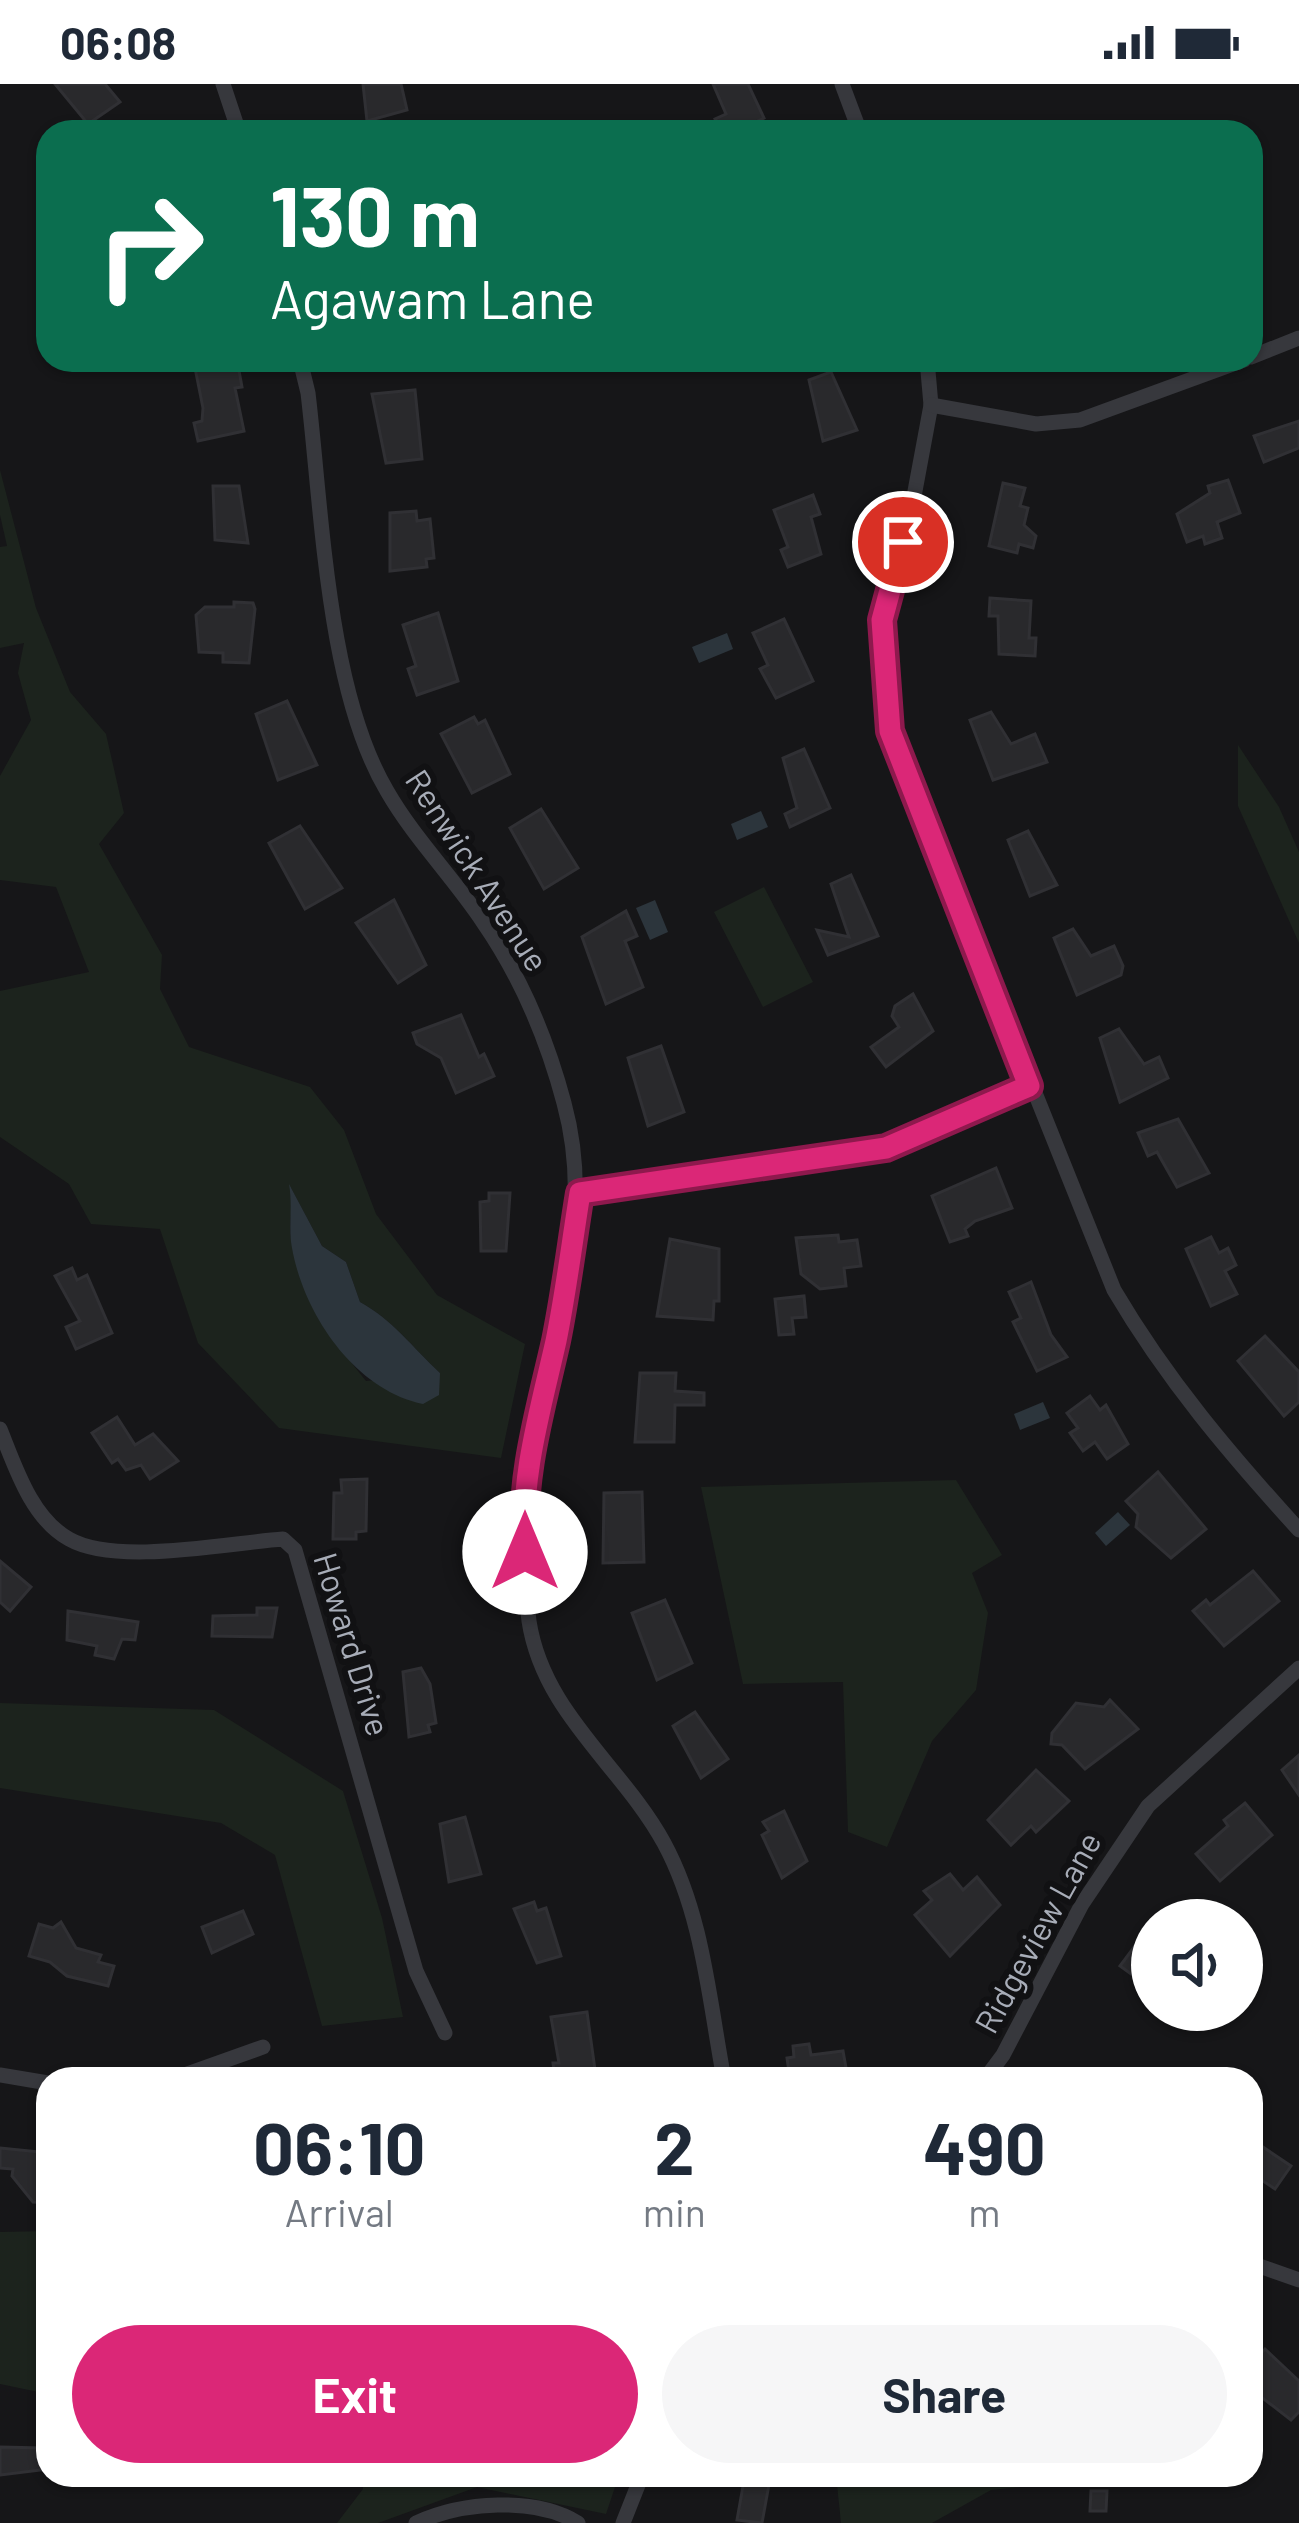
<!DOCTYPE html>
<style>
:root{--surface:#fff;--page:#f6f6f7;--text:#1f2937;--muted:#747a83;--accent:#db2777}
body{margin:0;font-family:Barlow,sans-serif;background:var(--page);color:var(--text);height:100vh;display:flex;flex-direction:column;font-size:45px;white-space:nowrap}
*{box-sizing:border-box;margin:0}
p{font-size:39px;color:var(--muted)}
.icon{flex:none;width:66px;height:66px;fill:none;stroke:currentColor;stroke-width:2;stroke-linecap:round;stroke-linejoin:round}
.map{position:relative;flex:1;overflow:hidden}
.sheet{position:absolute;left:36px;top:1983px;width:1227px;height:420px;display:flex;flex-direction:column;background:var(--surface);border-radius:36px;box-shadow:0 3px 9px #0004}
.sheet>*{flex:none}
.top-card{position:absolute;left:36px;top:36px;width:1227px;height:252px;border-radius:36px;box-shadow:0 3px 9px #0004;background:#0b6e4f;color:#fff;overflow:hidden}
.buttons{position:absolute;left:1131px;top:1815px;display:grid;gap:24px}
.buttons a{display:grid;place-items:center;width:132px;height:132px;border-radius:50%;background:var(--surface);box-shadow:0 3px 9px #0004;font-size:60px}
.pin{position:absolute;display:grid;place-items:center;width:102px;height:102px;color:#fff;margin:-51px;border:6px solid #fff;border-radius:50%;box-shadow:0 3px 12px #0007}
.me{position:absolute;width:132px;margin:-66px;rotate:0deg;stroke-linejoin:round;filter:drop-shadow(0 0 9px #0008)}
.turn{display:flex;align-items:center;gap:42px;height:252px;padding:0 36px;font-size:54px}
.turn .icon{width:156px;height:156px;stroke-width:2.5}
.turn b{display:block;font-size:84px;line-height:102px}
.eta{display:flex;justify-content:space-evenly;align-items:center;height:204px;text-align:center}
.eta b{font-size:72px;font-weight:700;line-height:84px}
.action{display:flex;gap:24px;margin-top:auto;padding:24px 36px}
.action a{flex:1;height:138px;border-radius:72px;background:var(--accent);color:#fff;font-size:48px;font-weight:700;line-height:138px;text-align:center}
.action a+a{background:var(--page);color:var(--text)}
.status{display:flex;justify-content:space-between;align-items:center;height:84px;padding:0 60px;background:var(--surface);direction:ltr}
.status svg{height:33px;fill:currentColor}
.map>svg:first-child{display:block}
.green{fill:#1c231d;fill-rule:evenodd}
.water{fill:#2c353c}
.building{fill:#29292c;stroke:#303034;stroke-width:3}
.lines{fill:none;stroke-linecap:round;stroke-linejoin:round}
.street{stroke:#37383d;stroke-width:15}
.route-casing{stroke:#8e194d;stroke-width:30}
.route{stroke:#db2777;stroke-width:21}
.labels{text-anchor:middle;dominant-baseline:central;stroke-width:12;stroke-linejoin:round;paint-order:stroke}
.street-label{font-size:33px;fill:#a8adb8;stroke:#111113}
</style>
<div class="status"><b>06:08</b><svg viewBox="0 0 49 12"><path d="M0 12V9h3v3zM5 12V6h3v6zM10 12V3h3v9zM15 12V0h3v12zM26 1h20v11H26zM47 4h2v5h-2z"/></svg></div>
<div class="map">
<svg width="1299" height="2439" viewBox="0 0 1299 2439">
<rect width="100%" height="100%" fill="#161618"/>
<g class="green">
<path d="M 0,386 L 36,524 L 70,608 L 106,650 L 124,729 L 99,760 L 162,871 L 160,905 L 189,963 L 310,1003 L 344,1046 L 376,1130 L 437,1211 L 525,1260 L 501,1374 L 279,1344 L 198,1259 L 160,1145 L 91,1140 L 69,1100 L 0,1053 L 0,907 L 89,888 L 56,803 L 0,796 L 0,692 L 31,636 L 18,589 L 24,559 L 0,564 L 0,463 L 7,462 L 0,431 ZM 291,1104 L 322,1162 L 346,1178 L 360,1218 C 393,1236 412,1263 440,1289 L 366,1297 C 333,1256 304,1214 292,1161 C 288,1145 293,1123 291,1104 Z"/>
<path d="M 1238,661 L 1279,723 L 1299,768 L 1299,859 L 1238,722 Z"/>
<path d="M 764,803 L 813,898 L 763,923 L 714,828 Z"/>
<path d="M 956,1396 L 1002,1471 L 972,1489 L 988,1529 L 976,1606 L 932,1657 L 887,1763 L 848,1748 L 843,1598 L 743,1600 L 701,1403 Z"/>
<path d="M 0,1619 L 214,1626 L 343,1707 L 382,1834 L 403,1933 L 322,1942 L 275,1771 L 221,1739 L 0,1704 Z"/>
<path d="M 48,2147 L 48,2310 L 0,2300 L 0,2148 Z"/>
<path d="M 362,2391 L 619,2391 L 606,2430 L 477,2403 L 378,2439 L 337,2439 L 363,2405 Z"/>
<path d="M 836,2391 L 1144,2391 L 991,2406 L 932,2439 L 841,2439 Z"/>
</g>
<g class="water">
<path d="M 727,549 L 733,565 L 699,579 L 692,563 Z"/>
<path d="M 761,727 L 768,743 L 737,756 L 731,740 Z"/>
<path d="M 655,816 L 668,848 L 650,856 L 636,824 Z"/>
<path d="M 289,1100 L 322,1162 L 346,1178 L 360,1218 C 393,1236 412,1263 440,1289 L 439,1311 L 423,1320 C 355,1306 304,1231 292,1164 C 288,1144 293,1122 289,1100 Z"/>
<path d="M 1043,1318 L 1050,1334 L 1020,1346 L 1014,1330 Z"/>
<path d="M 1118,1428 L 1130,1441 L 1106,1462 L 1095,1449 Z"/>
</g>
<g class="building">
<path d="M 55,0 L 105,0 L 120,18 L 88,40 Z"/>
<path d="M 363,0 L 401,0 L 407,26 L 367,37 Z"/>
<path d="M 713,0 L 748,0 L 764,34 L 735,48 L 721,48 L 715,35 L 726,30 Z"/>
<path d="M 237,276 L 242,303 L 235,304 L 244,347 L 198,357 L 194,339 L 202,337 L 203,324 L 195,284 Z"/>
<path d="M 831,288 L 857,346 L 823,357 L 809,296 Z"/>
<path d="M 415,306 L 422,375 L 386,379 L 372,310 Z"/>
<path d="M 1299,337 L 1299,364 L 1264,378 L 1254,352 Z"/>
<path d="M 1228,396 L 1240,429 L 1217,438 L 1222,454 L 1205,460 L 1203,452 L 1187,458 L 1177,430 L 1210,409 L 1208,402 Z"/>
<path d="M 1003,399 L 1025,404 L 1020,422 L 1028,424 L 1024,441 L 1036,452 L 1033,464 L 1019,460 L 1017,469 L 989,462 Z"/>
<path d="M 213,402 L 239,402 L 248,459 L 215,456 Z"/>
<path d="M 813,411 L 820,430 L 811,433 L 821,470 L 788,483 L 781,466 L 788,463 L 774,426 Z"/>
<path d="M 416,427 L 417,437 L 430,435 L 434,474 L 426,475 L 427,483 L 390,487 L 390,429 Z"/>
<path d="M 990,514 L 1031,517 L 1029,554 L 1036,554 L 1035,572 L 999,570 L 998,532 L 989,532 Z"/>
<path d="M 234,518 L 253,519 L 255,525 L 249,579 L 223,578 L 223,569 L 199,568 L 196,531 L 205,523 L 234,523 Z"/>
<path d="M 438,529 L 458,597 L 417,611 L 408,585 L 416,582 L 403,541 Z"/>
<path d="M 784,535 L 813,597 L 776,614 L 760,585 L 768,581 L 753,549 Z"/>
<path d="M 287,617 L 317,681 L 278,696 L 256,630 Z"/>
<path d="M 991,628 L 1011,660 L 1035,650 L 1047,678 L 993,696 L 970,636 Z"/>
<path d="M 474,633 L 478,640 L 485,636 L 510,690 L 472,709 L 441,650 Z"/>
<path d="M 804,665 L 830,724 L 790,743 L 785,730 L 797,724 L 783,674 Z"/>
<path d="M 541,725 L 578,784 L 544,805 L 510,744 Z"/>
<path d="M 300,742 L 342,804 L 305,825 L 269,759 Z"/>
<path d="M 1028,747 L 1057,801 L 1030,812 L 1008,756 Z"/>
<path d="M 851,791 L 878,852 L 828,871 L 817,846 L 849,853 L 831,800 Z"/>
<path d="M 394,816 L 426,881 L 398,899 L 356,839 Z"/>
<path d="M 626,827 L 637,852 L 625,857 L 643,903 L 606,920 L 582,853 Z"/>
<path d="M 1073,845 L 1091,872 L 1114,862 L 1123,882 L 1121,891 L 1077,911 L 1054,854 Z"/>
<path d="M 913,910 L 933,947 L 886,983 L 871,963 L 899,943 L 892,932 L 895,922 Z"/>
<path d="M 461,931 L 479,973 L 484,970 L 494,992 L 456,1009 L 441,974 L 417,960 L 413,949 Z"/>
<path d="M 1119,945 L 1144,980 L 1159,973 L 1168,994 L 1120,1018 L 1100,954 Z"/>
<path d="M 661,962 L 684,1028 L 648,1042 L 628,974 Z"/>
<path d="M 1178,1035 L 1209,1089 L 1177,1103 L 1157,1068 L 1148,1072 L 1138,1049 Z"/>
<path d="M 996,1084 L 1012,1124 L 975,1137 L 965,1145 L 968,1152 L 950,1158 L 932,1112 Z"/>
<path d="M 489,1109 L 510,1109 L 506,1167 L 481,1167 L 480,1118 L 489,1117 Z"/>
<path d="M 838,1151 L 839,1158 L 857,1156 L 861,1182 L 844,1184 L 846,1202 L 820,1205 L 801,1190 L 796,1154 Z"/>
<path d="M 1211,1153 L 1219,1169 L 1228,1164 L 1236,1181 L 1225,1187 L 1237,1210 L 1211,1222 L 1186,1165 Z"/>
<path d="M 670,1155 L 719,1165 L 719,1217 L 714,1217 L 713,1236 L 657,1232 Z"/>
<path d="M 72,1184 L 77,1196 L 87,1191 L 112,1249 L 76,1265 L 66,1243 L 80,1237 L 55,1192 Z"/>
<path d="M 1031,1198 L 1051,1251 L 1067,1273 L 1037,1287 L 1013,1238 L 1021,1234 L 1009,1208 Z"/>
<path d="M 804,1212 L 806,1233 L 792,1234 L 794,1250 L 779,1251 L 775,1215 Z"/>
<path d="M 1265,1252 L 1299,1288 L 1299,1318 L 1284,1332 L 1238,1277 Z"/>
<path d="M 640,1289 L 676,1289 L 675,1307 L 704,1309 L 704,1321 L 675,1321 L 674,1358 L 635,1358 Z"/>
<path d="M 1090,1312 L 1100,1326 L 1106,1321 L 1128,1360 L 1107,1375 L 1095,1358 L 1083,1367 L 1070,1349 L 1078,1344 L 1067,1329 Z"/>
<path d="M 117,1333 L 135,1361 L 153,1350 L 178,1377 L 150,1395 L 141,1381 L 126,1386 L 118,1375 L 112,1379 L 92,1349 Z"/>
<path d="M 1158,1388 L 1206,1445 L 1171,1474 L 1136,1443 L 1138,1430 L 1126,1417 Z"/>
<path d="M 367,1395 L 366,1447 L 356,1448 L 356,1455 L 333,1455 L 334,1409 L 342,1409 L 341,1396 Z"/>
<path d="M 642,1408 L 644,1478 L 603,1479 L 604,1409 Z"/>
<path d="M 0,1477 L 31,1503 L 10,1527 L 0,1518 Z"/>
<path d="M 1253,1487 L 1279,1517 L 1224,1562 L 1193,1527 L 1206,1516 L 1210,1521 Z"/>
<path d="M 665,1516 L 692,1579 L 657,1596 L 632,1529 Z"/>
<path d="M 257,1524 L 277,1524 L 272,1553 L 212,1552 L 213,1532 L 257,1531 Z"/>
<path d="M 68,1527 L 138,1538 L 135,1556 L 122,1555 L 114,1575 L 95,1571 L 97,1562 L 67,1556 Z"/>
<path d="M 421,1584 L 430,1600 L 436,1639 L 428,1641 L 430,1648 L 409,1653 L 403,1588 Z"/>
<path d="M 1110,1616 L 1138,1645 L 1085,1685 L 1062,1661 L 1051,1660 L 1052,1649 L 1076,1619 L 1104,1623 Z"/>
<path d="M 695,1628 L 728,1675 L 701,1694 L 673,1642 Z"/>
<path d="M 1299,1671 L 1299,1711 L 1282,1686 Z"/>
<path d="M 1036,1686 L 1069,1717 L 1036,1748 L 1031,1742 L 1011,1761 L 988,1736 Z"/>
<path d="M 1245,1719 L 1272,1751 L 1220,1797 L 1196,1770 L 1228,1742 L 1224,1736 Z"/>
<path d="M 784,1727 L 807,1777 L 782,1794 L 762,1751 L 769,1747 L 763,1738 Z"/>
<path d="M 465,1733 L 481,1790 L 449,1798 L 440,1740 Z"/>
<path d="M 950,1790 L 963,1806 L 977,1793 L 1000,1821 L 950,1872 L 915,1831 L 932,1816 L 924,1807 Z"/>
<path d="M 534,1818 L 537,1827 L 546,1824 L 561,1872 L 537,1879 L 514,1825 Z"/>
<path d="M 243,1827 L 253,1850 L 212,1869 L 202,1843 Z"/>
<path d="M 61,1838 L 76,1864 L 101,1871 L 98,1878 L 114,1882 L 108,1902 L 67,1892 L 50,1878 L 29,1872 L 39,1840 L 53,1844 Z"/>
<path d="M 1152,1839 L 1152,1905 L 1120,1882 Z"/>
<path d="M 587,1928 L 596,1993 L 555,1995 L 553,1979 L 559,1979 L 551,1933 Z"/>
<path d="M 809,1960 L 811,1971 L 843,1967 L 848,1995 L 790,1995 L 787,1974 L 794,1973 L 793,1962 Z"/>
<path d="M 1251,2055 L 1291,2082 L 1275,2105 L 1251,2089 Z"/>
<path d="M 0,2064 L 40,2068 L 39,2073 L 48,2074 L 48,2119 L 33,2118 L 12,2092 L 13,2085 L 0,2084 Z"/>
<path d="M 1265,2265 L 1299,2297 L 1299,2328 L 1291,2336 L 1251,2305 L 1251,2280 Z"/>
<path d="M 0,2363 L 42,2364 L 41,2386 L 0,2391 Z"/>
<path d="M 745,2391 L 770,2395 L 762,2439 L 737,2436 Z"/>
<path d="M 1091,2407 L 1107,2407 L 1106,2427 L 1090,2427 Z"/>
</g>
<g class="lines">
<g class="street">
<path d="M 223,0 L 239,48"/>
<path d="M 842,0 L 860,48"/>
<path d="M 1251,273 L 1299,254"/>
<path d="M 300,276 L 308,309 C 322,426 327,606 387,707 C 414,754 453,793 483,838 C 521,893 547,955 564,1019 C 596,1136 553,1235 532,1348 C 520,1409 521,1476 529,1537 C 543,1629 622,1682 664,1759 C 703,1831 709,1916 724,1995"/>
<path d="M 927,276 L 931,321 L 910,434 L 882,536 L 890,647 L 1114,1206 C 1167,1296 1229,1369 1299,1446"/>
<path d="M 931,321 L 1036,340 L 1080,336 L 1244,276"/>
<path d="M 580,1109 L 886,1064 L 1029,1002"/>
<path d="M 0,1345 C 15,1382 31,1434 69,1455 C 116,1482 228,1459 283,1455 L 295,1466 L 416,1887 L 445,1949"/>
<path d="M 0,1991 L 48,1999"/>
<path d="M 173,1995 L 263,1963"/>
<path d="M 985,1995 L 1003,1971 L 1082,1820 L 1148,1722 L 1299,1584"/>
<path d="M 1251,2179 L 1299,2196"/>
<path d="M 416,2439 C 461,2418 535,2412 578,2439"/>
<path d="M 623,2439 L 642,2391"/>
</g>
</g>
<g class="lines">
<defs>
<path id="route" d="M 525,1468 C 520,1393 540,1328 556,1257 C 566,1208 572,1158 580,1109 L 886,1064 L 1029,1002 L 890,647 L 882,536 L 903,458"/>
</defs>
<use href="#route" class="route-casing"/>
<use href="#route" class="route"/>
</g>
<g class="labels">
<g class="street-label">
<text transform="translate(478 786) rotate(57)">Renwick Avenue</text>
<text transform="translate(353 1560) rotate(73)">Howard Drive</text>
<text transform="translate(1037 1848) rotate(-61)">Ridgeview Lane</text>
</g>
</g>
</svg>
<div class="buttons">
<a><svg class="icon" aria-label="sound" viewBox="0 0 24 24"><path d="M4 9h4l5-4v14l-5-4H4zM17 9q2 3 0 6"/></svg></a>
</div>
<div class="pin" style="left:903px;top:458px;background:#d93025"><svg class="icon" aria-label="arrive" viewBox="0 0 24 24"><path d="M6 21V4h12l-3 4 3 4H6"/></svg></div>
<svg class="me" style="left:525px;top:1468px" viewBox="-20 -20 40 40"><circle r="19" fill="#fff"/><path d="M0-13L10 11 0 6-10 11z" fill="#db2777"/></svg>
<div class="top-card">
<div class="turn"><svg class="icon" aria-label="right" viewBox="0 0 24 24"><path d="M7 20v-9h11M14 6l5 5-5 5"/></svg><div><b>130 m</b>Agawam Lane</div></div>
</div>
<section class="sheet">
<div class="eta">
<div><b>06:10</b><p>Arrival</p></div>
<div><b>2</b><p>min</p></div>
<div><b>490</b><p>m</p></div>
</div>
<div class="action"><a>Exit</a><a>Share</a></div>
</section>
</div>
